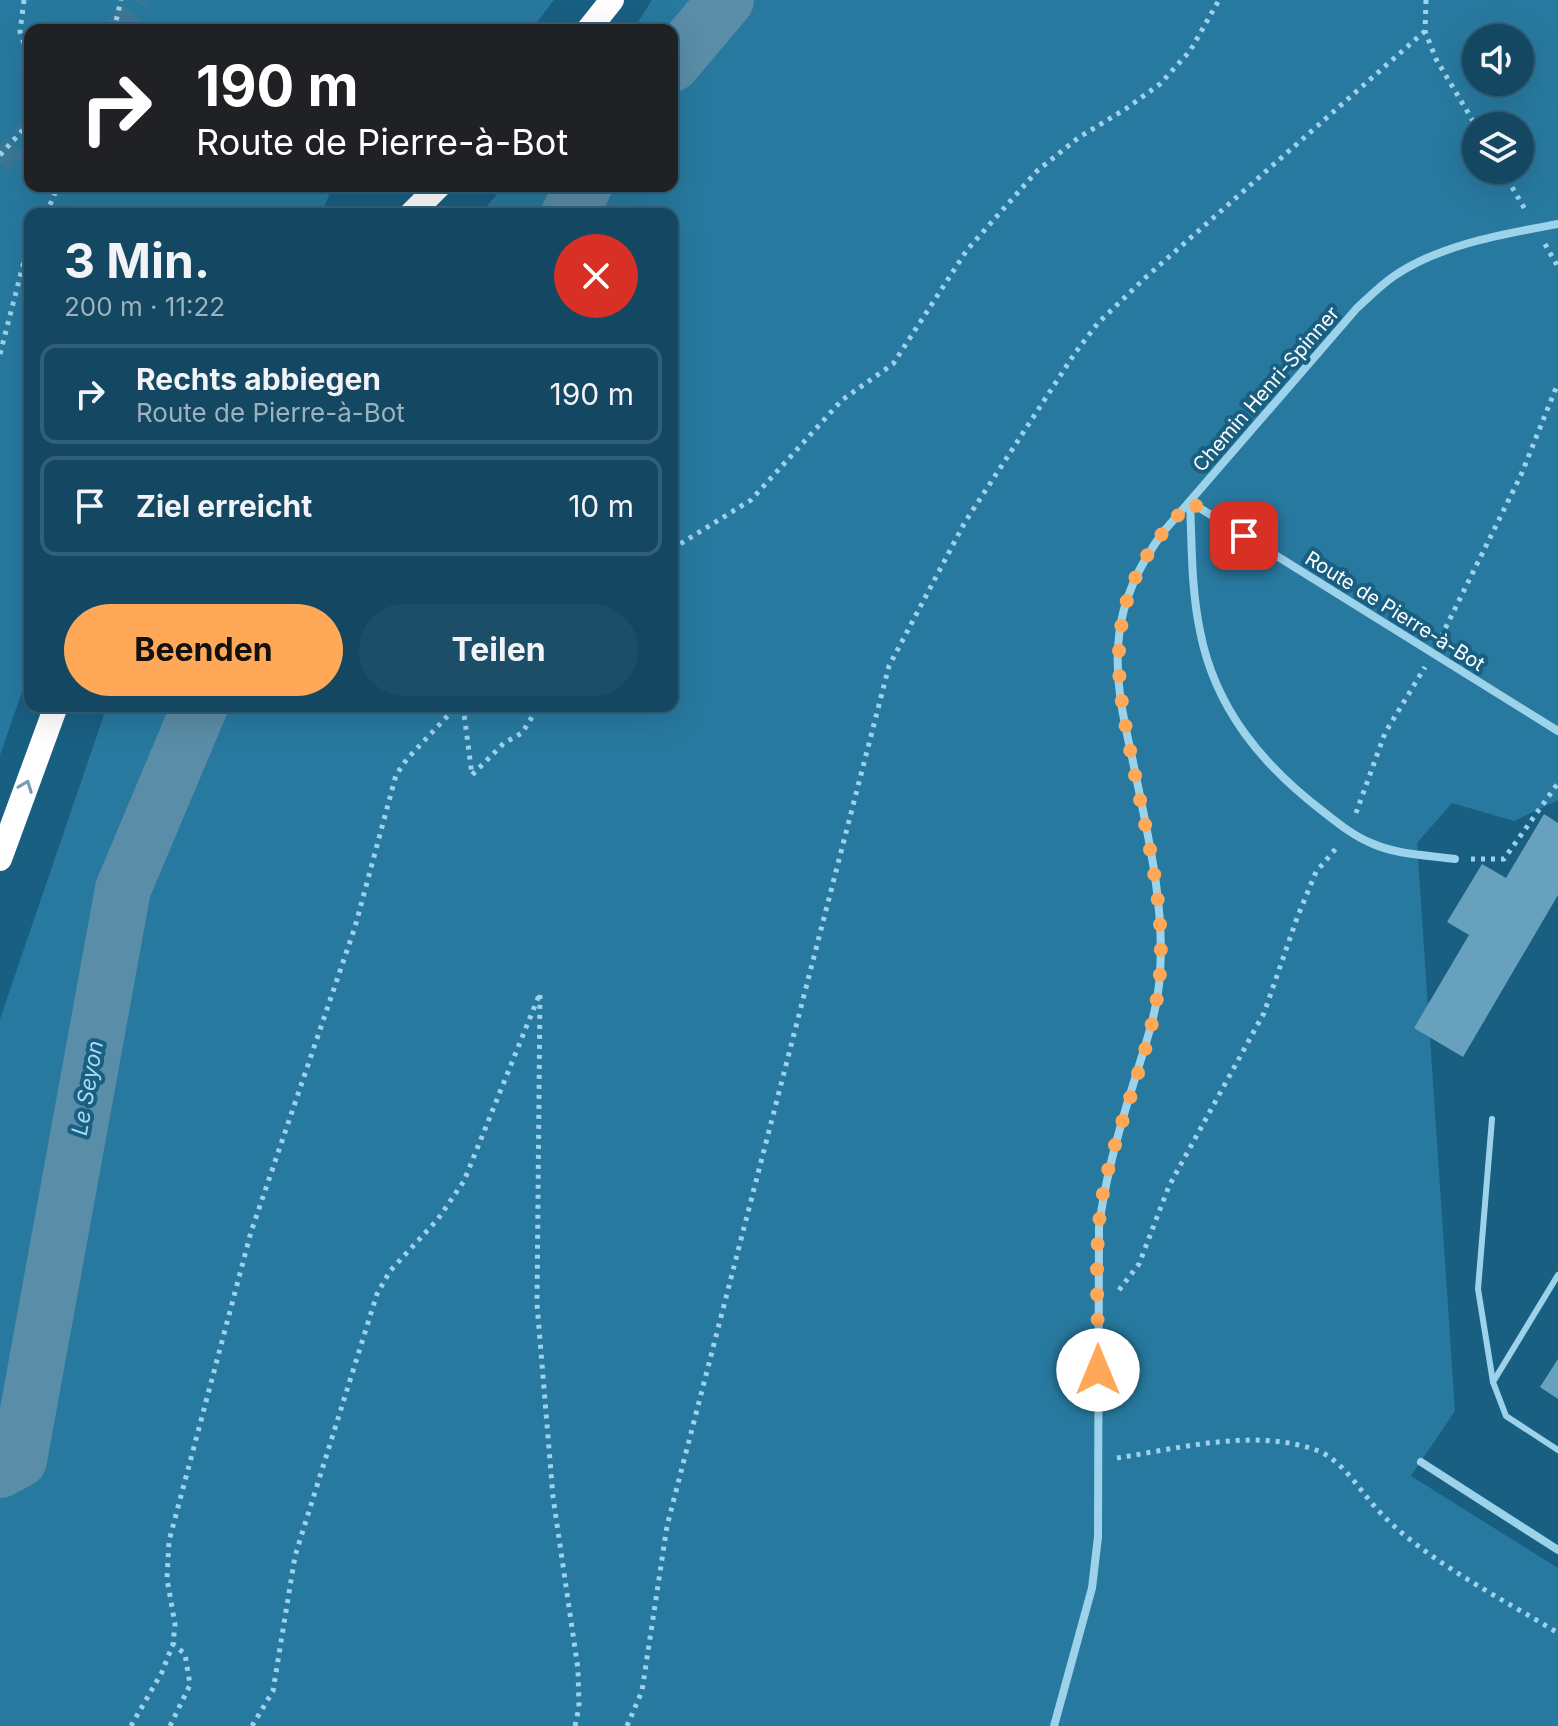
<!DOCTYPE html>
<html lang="de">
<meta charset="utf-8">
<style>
:root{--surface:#134762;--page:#1c4e68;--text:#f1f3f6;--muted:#9db2be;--line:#325f77;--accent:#ffa857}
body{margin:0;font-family:Inter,sans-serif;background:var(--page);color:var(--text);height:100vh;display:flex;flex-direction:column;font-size:30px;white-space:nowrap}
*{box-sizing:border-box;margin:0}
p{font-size:26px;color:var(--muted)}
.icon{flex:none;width:44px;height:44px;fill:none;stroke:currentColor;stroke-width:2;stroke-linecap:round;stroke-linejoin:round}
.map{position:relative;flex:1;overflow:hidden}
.sheet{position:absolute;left:24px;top:208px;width:654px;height:504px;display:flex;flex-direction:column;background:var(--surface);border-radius:16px;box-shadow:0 8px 32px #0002,0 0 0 2px var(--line)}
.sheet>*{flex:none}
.guide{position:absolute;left:24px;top:24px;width:654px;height:168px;border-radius:16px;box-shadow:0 8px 32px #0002,0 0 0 2px var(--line);background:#202124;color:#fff;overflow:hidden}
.fabs{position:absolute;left:1462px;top:24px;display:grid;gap:16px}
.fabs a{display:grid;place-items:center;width:72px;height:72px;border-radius:50%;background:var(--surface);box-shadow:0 8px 32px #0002,0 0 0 2px var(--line);font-size:40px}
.pin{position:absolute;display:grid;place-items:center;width:68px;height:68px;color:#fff;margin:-34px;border-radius:16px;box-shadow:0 4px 12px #0006}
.me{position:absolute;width:88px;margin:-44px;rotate:0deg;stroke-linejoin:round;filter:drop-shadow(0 0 6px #0008)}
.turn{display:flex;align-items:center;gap:28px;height:168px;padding:0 40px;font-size:36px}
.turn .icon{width:104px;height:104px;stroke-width:2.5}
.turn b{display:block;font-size:56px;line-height:68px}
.round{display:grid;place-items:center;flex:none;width:84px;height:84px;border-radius:42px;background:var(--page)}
.head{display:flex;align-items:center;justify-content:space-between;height:136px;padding:0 40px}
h1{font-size:48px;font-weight:700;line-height:60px}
.primary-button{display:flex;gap:16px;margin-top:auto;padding:16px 40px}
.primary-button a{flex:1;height:92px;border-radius:48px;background:var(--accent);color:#111;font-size:32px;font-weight:700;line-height:92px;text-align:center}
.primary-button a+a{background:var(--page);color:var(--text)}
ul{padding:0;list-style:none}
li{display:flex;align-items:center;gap:24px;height:100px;margin:0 16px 12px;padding:0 24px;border:4px solid var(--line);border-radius:16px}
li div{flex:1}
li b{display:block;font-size:30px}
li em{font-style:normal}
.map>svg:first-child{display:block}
.green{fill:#28799f;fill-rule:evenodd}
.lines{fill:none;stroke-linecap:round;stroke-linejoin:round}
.river{stroke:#5a8da7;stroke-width:56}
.building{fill:#68a1bd}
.highway-tunnel{stroke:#3c7795;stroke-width:24;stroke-dasharray:24 12;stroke-linecap:butt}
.path{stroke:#9dd2eb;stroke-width:5;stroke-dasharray:4 6;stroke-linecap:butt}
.lane{stroke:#9dd2eb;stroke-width:6}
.street{stroke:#9dd2eb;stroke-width:8}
.highway{stroke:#fff;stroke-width:24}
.oneway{stroke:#759fb4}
.route{stroke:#ffa857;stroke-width:14;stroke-dasharray:0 25.2}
.labels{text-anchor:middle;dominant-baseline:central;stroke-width:8;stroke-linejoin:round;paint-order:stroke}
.street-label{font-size:20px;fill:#fff;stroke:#195f82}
.water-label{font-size:22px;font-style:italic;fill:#a8dbf3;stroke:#195f82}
</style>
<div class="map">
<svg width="1558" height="1726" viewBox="0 0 1558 1726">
<rect width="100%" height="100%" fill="#195f82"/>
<g class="green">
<path d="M 0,0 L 554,0 L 531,30 L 30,30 L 30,186 L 333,186 L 321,214 L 30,214 L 30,669 L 0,755 Z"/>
<path d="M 652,0 L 1558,0 L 1558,800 L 1514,821 L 1452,803 L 1417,843 L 1455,1411 L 1411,1476 L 1558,1568 L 1558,1726 L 0,1726 L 0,1019 L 107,706 L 672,706 L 672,214 L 480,214 L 504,186 L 672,186 L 672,30 L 633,30 ZM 1476,38 L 1520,38 L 1520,82 L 1476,82 ZM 1476,126 L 1520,126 L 1520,170 L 1476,170 Z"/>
</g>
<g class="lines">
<g class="river">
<path d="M 672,64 L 726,0"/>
<path d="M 569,214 L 584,186"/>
<path d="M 0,1470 L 19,1460 L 123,889 L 200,706"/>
</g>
</g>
<g class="building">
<path d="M 1544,814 L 1558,823 L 1558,895 L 1463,1057 L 1414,1028 L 1469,935 L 1447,922 L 1482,864 L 1506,878 Z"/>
<path d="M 1558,1359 L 1558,1399 L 1540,1387 Z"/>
</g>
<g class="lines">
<g class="highway-tunnel">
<path d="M 116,30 L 141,0"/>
<path d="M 0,164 L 30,129"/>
</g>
<g class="path">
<path d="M 24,0 L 20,32 L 30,59"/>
<path d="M 1426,0 L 1425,31 L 1436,59 L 1476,126"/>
<path d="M 114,30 L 121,0"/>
<path d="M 30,86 L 28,96 L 30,106"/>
<path d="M 0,155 L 22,131 L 30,113"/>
<path d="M 1502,170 L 1526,211"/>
<path d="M 46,214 L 58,186"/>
<path d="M 1545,244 L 1558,267"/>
<path d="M 0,354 L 23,265 L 30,250"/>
<path d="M 672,549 L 751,500 L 842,400 L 893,364 L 967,250 L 1037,171 L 1078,138 L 1127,108 L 1160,84 L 1190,51 L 1219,0"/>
<path d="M 1441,637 L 1521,475 L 1558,383"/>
<path d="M 463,706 L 472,775 L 504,743 L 522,733 L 539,706"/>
<path d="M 1356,813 L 1385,733 L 1425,667"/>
<path d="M 1471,859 L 1504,859 L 1558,783"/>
<path d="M 1119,1290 L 1139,1264 L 1169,1186 L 1264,1013 L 1297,918 L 1316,872 L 1338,846"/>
<path d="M 1117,1458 C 1182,1448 1253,1428 1316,1450 C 1342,1459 1360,1491 1377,1509 C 1421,1558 1501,1598 1558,1633"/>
<path d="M 131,1726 L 162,1672 L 173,1644 L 175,1624 L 167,1579 L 169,1541 L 251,1232 L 355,927 L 396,775 L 407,759 L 457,706"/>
<path d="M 170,1726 L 190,1685 L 185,1654 L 173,1644"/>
<path d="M 252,1726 L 273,1691 L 295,1556 L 377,1294 L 390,1271 L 438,1219 L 464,1181 L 540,993 L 537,1304 L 553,1497 L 578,1669 L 579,1707 L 575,1726"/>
<path d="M 627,1726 L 642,1691 L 667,1526 L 889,666 L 965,522 L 1075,353 L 1098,323 L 1145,278 L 1425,31"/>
</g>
<g class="lane">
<path d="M 1492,1119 L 1478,1289 L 1493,1382"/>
<path d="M 1558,1275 L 1493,1382 L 1506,1416 L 1558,1450"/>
</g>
<g class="street">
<path d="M 1190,502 C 1192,545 1191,588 1200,631 C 1215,709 1263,766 1325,813 C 1339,824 1354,836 1371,843 C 1397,855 1427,855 1455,859"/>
<path d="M 1190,502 L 1558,731"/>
<path d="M 1421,1462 L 1558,1550"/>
<path d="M 1054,1726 L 1092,1588 L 1098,1537 L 1099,1227 C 1105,1178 1118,1132 1133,1085 C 1144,1048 1158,1012 1160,973 C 1165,901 1146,827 1132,757 C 1123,717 1114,677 1119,636 C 1123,597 1141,562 1164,531 L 1357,308 C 1369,297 1381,285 1394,276 C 1441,244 1504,234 1558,224"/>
</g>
<g class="highway">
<path d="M 588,30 L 612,0"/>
<path d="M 411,214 L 439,186"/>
<path d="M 0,859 L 56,706"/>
</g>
</g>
<defs><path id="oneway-chevron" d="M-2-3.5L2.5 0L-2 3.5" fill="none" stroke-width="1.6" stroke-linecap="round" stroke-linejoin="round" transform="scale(2)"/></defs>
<use class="oneway" href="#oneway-chevron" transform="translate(26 786) rotate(-69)"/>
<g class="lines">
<path class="route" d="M 1098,1370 C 1099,1309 1092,1243 1105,1183 C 1120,1115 1155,1043 1160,973 C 1165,906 1147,836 1134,770 C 1119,694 1104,625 1148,554 C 1159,535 1175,519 1190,502 L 1244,536"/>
</g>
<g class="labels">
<g class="street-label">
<text transform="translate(1266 389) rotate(-49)">Chemin Henri-Spinner</text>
<text transform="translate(1395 611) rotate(32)">Route de Pierre-à-Bot</text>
</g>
<g class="water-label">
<text transform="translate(87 1088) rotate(-80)">Le Seyon</text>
</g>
</g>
</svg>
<div class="fabs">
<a><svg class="icon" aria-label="sound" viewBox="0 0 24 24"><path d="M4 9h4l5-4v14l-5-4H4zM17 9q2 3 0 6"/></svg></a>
<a><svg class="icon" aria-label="layers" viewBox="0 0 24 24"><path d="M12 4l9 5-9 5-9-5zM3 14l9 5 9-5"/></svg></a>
</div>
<div class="pin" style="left:1244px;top:536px;background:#d93025"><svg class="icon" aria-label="arrive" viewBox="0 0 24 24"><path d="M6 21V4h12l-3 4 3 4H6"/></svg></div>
<svg class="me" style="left:1098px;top:1370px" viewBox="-20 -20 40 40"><circle r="19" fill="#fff"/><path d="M0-13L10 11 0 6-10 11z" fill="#ffa857"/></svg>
<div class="guide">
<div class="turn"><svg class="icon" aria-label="right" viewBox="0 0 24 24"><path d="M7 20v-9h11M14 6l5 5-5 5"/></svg><div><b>190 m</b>Route de Pierre-à-Bot</div></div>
</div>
<section class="sheet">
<div class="head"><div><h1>3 Min.</h1><p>200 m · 11:22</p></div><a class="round" style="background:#d93025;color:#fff"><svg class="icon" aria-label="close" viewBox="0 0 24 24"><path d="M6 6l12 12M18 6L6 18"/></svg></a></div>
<ul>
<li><svg class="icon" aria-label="right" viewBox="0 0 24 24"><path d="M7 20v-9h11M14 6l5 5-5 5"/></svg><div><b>Rechts abbiegen</b><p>Route de Pierre-à-Bot</p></div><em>190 m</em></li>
<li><svg class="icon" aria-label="arrive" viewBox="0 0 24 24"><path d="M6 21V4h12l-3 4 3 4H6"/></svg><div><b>Ziel erreicht</b></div><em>10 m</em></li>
</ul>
<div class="primary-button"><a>Beenden</a><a>Teilen</a></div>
</section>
</div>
